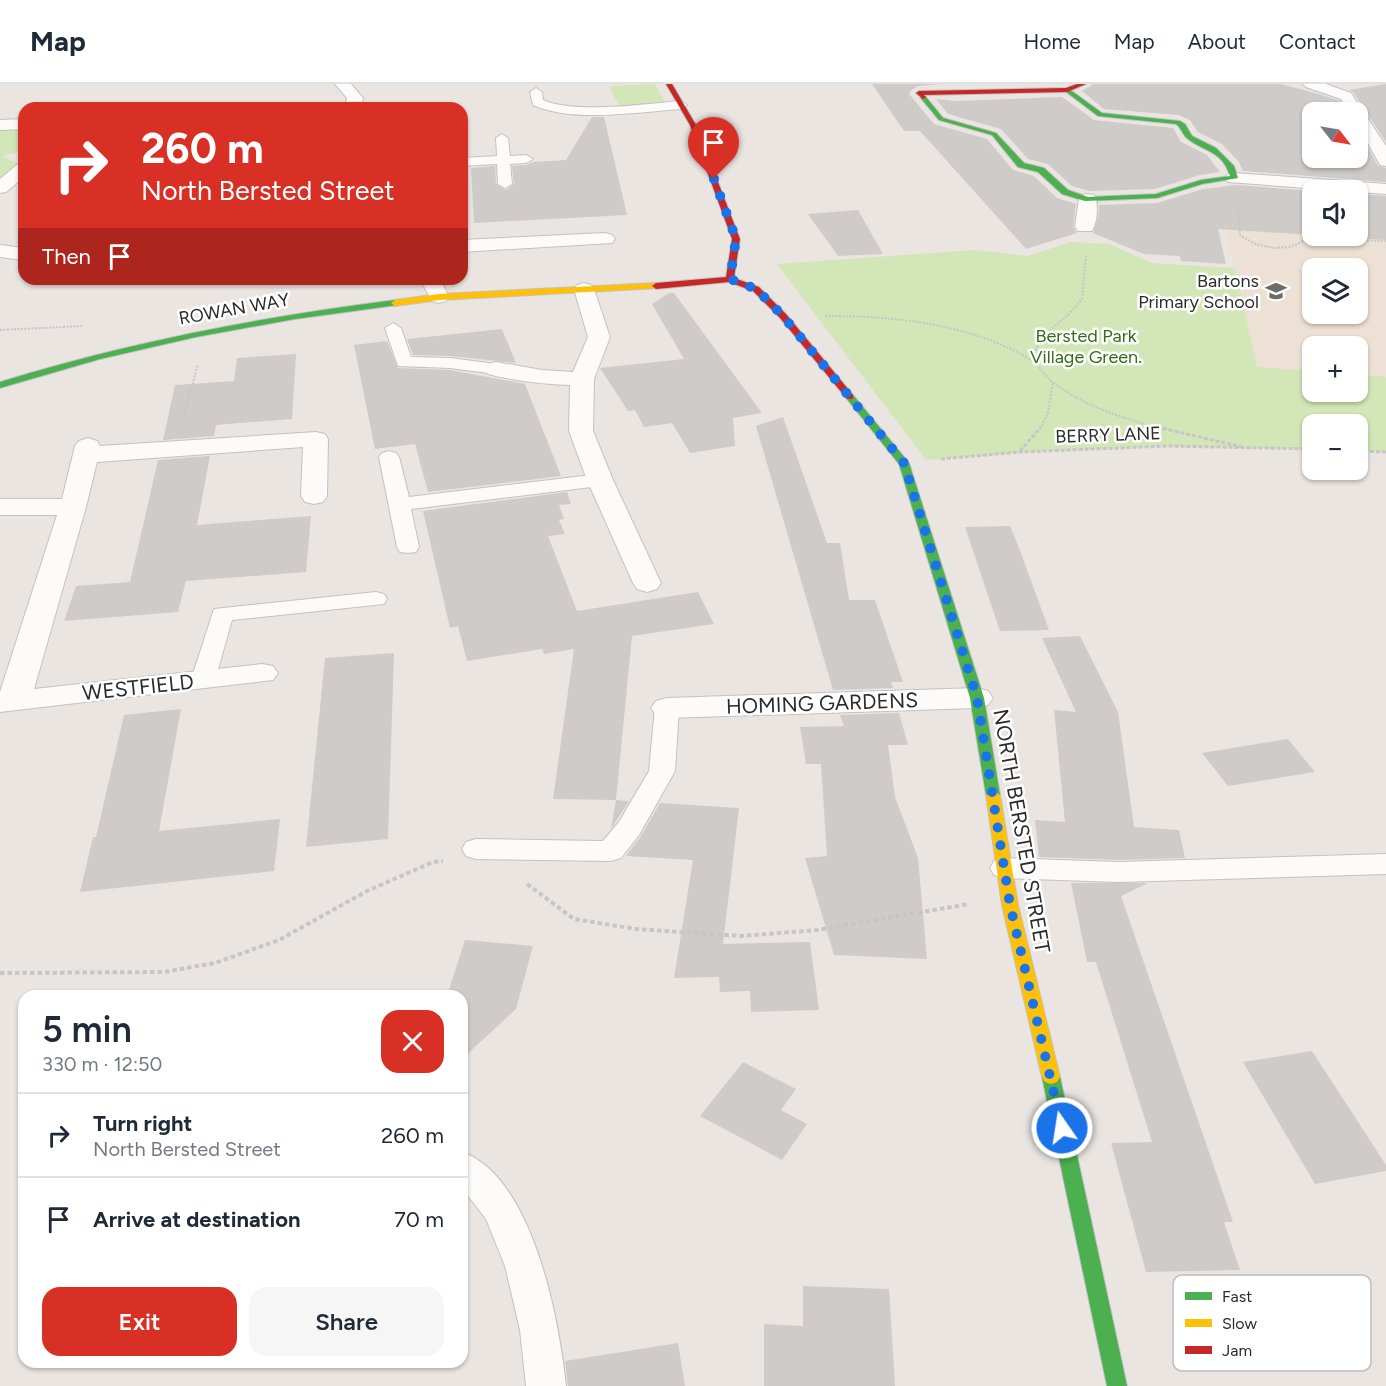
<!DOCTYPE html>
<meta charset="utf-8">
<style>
:root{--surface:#fff;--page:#f6f6f7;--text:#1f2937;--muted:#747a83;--line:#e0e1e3;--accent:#d93025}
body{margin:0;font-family:Figtree,sans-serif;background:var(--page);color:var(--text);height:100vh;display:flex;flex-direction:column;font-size:22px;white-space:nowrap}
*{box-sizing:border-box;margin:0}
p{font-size:20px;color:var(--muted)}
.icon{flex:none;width:33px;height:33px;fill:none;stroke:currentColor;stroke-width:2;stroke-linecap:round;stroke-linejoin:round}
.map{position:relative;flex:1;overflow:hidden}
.drawer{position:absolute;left:18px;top:906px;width:450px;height:378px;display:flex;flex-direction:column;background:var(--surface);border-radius:18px;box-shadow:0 2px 4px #0004}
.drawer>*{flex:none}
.banner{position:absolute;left:18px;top:18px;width:450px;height:183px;border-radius:18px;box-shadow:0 2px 4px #0004;background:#d93025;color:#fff;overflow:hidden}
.needle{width:39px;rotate:121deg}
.tools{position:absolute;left:1302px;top:18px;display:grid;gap:12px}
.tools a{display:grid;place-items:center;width:66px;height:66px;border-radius:12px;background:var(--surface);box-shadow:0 2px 4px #0004;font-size:30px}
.pin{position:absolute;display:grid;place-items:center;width:51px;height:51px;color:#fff;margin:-62px -26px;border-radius:50% 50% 50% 0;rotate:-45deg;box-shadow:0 0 6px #0007}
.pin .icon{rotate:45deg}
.me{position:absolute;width:66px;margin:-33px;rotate:347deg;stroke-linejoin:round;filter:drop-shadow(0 0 4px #0008)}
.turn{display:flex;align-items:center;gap:21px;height:126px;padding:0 24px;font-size:27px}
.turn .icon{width:78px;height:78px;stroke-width:2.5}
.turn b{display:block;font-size:42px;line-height:51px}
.then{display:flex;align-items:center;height:57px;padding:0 24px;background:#0003;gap:12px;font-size:22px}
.round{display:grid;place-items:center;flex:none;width:63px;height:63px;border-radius:18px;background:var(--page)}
.summary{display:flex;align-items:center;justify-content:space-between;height:102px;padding:0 24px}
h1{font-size:36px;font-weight:600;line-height:45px}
.primary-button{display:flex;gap:12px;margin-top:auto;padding:12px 24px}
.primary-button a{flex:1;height:69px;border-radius:18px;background:var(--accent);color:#fff;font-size:24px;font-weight:600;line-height:69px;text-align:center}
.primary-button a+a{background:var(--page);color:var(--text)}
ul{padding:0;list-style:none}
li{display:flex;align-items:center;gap:18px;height:84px;padding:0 24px;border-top:2px solid var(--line)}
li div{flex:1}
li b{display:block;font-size:22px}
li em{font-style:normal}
header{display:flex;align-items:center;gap:36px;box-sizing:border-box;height:84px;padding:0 30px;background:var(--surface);border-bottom:2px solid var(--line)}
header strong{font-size:28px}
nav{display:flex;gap:33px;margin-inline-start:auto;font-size:21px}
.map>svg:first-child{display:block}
.education{fill:#ede1d5;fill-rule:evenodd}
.green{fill:#d2e6b8}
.building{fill:#cfcbc8}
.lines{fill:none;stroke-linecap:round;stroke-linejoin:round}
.lane-casing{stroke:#c3c2c2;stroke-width:2}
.street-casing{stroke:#c3c2c2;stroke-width:2}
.fast-casing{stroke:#c3c2c2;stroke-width:2}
.slow-casing{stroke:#c3c2c2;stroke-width:2}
.jam-casing{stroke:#c3c2c2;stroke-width:2}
.path-far2{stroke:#c6c6c6;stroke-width:2;stroke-dasharray:2 1.5;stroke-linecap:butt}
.path-far1{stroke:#c6c6c6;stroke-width:3;stroke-dasharray:4 2;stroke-linecap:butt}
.path{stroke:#c6c6c6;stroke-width:4;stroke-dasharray:4.5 3;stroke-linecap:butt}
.lane{fill:#fcfbfa;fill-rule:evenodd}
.street{fill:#fcfbfa;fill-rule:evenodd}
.fast{fill:#4caf50;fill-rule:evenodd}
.slow{fill:#ffc107;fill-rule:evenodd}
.jam{fill:#c62828;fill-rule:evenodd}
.route{stroke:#1a73e8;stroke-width:10;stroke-dasharray:0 18}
.labels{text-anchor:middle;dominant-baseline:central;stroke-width:5;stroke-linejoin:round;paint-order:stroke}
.far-poi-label{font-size:18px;fill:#2b2b2b;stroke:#fff;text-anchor:end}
.far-street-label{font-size:18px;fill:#2b2b2b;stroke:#fff}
.far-park-label{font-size:18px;fill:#376c17;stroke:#fff}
.street-label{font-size:21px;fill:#2b2b2b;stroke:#fff}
.key{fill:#fff;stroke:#bfbfbf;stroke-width:1.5}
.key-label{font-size:16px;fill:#2b2b2b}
</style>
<header>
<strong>Map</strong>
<nav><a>Home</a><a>Map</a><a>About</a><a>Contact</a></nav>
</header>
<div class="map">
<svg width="1386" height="1302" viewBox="0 0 1386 1302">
<rect width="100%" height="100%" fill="#eae5e1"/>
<path class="education" d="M 1216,104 L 1312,110 L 1312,152 L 1358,152 L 1358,112 L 1386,114 L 1386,293 L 1358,290 L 1358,262 L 1312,262 L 1312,287 L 1257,283 ZM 1312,184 L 1358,184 L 1358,230 L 1312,230 Z"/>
<g class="green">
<path d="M 655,0 L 666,20 L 619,22 L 609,2 Z"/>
<path d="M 24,43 L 24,67 L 2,72 L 20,81 L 0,96 L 0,44 Z"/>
<path d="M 1071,158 L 1109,160 L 1152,179 L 1235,184 L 1257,283 L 1312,287 L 1312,308 L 1358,308 L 1358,290 L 1386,293 L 1386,368 L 1358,367 L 1358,340 L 1312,340 L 1312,365 L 1167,362 L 1020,368 L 926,376 L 777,180 L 975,166 L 1028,172 Z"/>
</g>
<g class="building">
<path d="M 872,0 L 942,0 L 918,2 L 910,7 L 909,10 L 934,40 L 987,55 L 1013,86 L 1034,92 L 1057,114 L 1076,120 L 1073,143 L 1077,149 L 1026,165 L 920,47 L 904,47 Z"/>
<path d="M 1093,0 L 1281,0 L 1322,11 L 1340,17 L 1348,28 L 1312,28 L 1312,74 L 1358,74 L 1358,45 L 1378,82 L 1386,84 L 1386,98 L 1243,87 L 1239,78 L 1222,60 L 1198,48 L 1190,36 L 1178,31 L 1104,25 L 1082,7 Z"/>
<path d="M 1386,0 L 1386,58 L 1353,8 L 1349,6 Z"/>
<path d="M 1062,13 L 1094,36 L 1173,44 L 1181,58 L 1207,71 L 1220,88 L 1200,91 L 1155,105 L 1089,107 L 1072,102 L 1048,80 L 1028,75 L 1001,45 L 948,30 L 936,15 L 956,17 Z"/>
<path d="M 592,33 L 604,33 L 627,131 L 474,139 L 471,84 L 495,82 L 496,100 L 506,106 L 514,100 L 512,82 L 526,81 L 533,78 L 566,76 Z"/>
<path d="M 1236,101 L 1312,107 L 1312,151 L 1218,145 L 1226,180 L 1181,177 L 1180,172 L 1144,170 L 1093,149 L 1098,134 L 1099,121 L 1157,119 L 1203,105 Z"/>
<path d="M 1358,110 L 1386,112 L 1386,156 L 1321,152 L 1358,152 Z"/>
<path d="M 858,126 L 883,170 L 838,172 L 808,130 Z"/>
<path d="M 669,209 L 674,209 L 762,329 L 733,334 L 735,362 L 690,369 L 672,339 L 644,343 L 635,326 L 628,327 L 600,284 L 684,275 L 652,220 Z"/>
<path d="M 502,245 L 516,279 L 450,272 L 413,271 L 407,255 Z"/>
<path d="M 387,257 L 398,284 L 450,286 L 525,300 L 561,392 L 428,408 L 415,360 L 375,365 L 354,261 Z"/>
<path d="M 296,270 L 292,335 L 216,341 L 214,352 L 163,356 L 175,301 L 234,297 L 237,274 Z"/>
<path d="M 783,333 L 827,459 L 840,459 L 849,516 L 875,516 L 903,598 L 891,598 L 893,604 L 833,606 L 756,342 Z"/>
<path d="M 210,372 L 197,441 L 311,432 L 306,488 L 186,497 L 178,528 L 64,537 L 76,502 L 130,498 L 158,376 Z"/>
<path d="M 567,408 L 571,420 L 559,421 L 564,435 L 559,436 L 565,450 L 548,452 L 577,527 L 698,508 L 714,540 L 632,552 L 616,716 L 553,715 L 574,565 L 544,570 L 542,565 L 467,577 L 458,542 L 450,544 L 423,427 Z"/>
<path d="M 1010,442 L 1019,464 L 1049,546 L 1000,547 L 965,443 Z"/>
<path d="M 1080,552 L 1118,628 L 1134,743 L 1179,746 L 1185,774 L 1118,776 L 1039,773 L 1035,736 L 1065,738 L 1054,626 L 1076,628 L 1042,554 Z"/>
<path d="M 394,569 L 388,755 L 306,763 L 325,574 Z"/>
<path d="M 181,625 L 159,747 L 280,735 L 274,787 L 80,808 L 93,753 L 96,753 L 124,631 Z"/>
<path d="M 899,629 L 908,661 L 888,661 L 895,713 L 918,774 L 927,875 L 834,871 L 805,774 L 827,772 L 821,680 L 806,680 L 800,643 L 844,642 L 840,631 Z"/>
<path d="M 1288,655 L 1315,688 L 1228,702 L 1202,669 Z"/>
<path d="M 616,716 L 629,717 L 611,745 Z"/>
<path d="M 660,719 L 739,724 L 723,860 L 810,858 L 819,926 L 751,928 L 750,907 L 720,908 L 719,893 L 674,894 L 693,776 L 626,772 L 641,752 Z"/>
<path d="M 1071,799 L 1148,799 L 1121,812 L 1233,1138 L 1224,1138 L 1240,1186 L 1146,1188 L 1111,1059 L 1152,1058 L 1096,878 L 1087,878 Z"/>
<path d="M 465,856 L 533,862 L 516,925 L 462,975 L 462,912 L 447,912 Z"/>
<path d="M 1312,967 L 1386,1081 L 1386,1087 L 1315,1100 L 1243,978 Z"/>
<path d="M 743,978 L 796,1005 L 781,1026 L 807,1040 L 782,1076 L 700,1032 Z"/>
<path d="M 803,1202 L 889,1205 L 895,1302 L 764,1302 L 764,1240 L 803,1242 Z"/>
<path d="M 678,1259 L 685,1302 L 568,1302 L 565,1277 Z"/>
</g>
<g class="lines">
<defs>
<g id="lane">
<path d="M 536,4 L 542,8 L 543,16 C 575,30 645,20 681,17 L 687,21 L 681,25 C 637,28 573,39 533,21 L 530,8 Z"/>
<path d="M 502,50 L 508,54 L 510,72 L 526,71 L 533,75 L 526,79 L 510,80 L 512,100 L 505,104 L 498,100 L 497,80 L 462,82 L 462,74 L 497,72 L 496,54 Z"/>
<path d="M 393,239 L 401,244 L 411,273 L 450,274 L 496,280 L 502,281 L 505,285 L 502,289 L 496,290 L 450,284 L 398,282 L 385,244 Z"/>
<path d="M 389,367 L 396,369 L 399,373 L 409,413 L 600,390 L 607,392 L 610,396 L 607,400 L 600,402 L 411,425 L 419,463 L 416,468 L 408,469 L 400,468 L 397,463 L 379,373 L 382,369 Z"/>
<path d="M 376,508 L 384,510 L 387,515 L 384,520 L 232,536 L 215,596 L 212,601 L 203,603 L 194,601 L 191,596 L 214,525 Z"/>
<path d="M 667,616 L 676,619 L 679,624 L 675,687 L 639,751 L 621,774 L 611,777 L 476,775 L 466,772 L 462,765 L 466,758 L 476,755 L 603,757 L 619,738 L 649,687 L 655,624 L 658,619 Z"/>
<path d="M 1386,770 L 1386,790 L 1118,798 L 1004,794 L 994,791 L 990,784 L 994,777 L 1004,774 L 1118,778 Z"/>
<path d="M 462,1068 C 533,1093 559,1236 566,1302 L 526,1302 L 520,1246 L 505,1182 L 486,1135 L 462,1104 Z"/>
</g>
<g id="street">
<path d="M 335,0 L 351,0 L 363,14 L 361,24 L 345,24 L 347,14 Z"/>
<path d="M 1303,0 L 1326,0 L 1351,9 L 1386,62 L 1386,82 L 1380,81 L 1358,41 L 1358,28 L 1350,28 L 1341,15 L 1306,3 Z"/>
<path d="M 24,35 L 24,45 L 0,46 L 0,36 Z"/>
<path d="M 24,79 L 24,93 L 6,108 L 0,109 L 0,95 L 18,80 Z"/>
<path d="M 1234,89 L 1386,100 L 1386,110 L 1228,98 L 1225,94 L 1228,90 Z"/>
<path d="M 1088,110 L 1094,111 C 1099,119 1097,139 1092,147 L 1078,147 L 1075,143 L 1079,115 L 1082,111 Z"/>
<path d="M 605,149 L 612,151 L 615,155 L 612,159 L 462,168 L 462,156 Z"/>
<path d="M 0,161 L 24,164 L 24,176 L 0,173 Z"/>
<path d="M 420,195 L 440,195 L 449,213 L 446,217 L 439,219 L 432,217 Z"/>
<path d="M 584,199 L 591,201 L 594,205 L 610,253 L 594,295 L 593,347 L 613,396 L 661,499 L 657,505 L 647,508 L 637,505 L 633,499 L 587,396 L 569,347 L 570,301 C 542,300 515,297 488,290 L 485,285 L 488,280 L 496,278 L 542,286 L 573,288 L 588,253 L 574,205 L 577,201 Z"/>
<path d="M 316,348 L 325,350 L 328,355 L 327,412 L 323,418 L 314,420 L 305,418 L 301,412 L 303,363 L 97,378 L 86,423 L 34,605 L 262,580 L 273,582 L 278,589 L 273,596 L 0,628 L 0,608 L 57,431 L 0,431 L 0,415 L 62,415 L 75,362 L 79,357 L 88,354 L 97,357 L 100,362 Z"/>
<path d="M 977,604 L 988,607 L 993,614 L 988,621 L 977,624 L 667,634 L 656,631 L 651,624 L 656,617 L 667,614 Z"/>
</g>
<g id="fast">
<path d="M 1065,5 L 1069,5 L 1102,29 L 1180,37 L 1185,40 L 1192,52 L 1216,64 L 1234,82 L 1238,94 L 1202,100 L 1157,114 L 1085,117 L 1062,110 L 1038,88 L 1018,83 L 992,51 L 939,36 L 920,13 L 925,12 L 943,34 L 996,49 L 1024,79 L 1044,84 L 1068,106 L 1088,113 L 1156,110 L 1201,96 L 1230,92 C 1222,66 1204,68 1188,55 C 1182,51 1182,44 1176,40 L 1098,32 L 1065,7 Z"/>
<path d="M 395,216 L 399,219 L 398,221 L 295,235 L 196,253 L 100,275 L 0,304 L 0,298 C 129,258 261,233 395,216 Z"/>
<path d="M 850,310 L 853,311 L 909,379 L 984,614 L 1000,711 L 998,714 L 993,716 L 986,711 L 970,614 L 899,380 L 847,315 L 845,313 Z"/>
<path d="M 1051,986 L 1057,988 L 1060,993 L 1127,1302 L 1107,1302 L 1042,993 L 1045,988 Z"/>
</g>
<g id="slow">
<path d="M 656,199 L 659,200 L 659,204 L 439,216 L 395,222 L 391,219 L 395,216 L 439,210 Z"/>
<path d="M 993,706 L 1000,711 L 1018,821 L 1060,993 L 1057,998 L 1051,1000 L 1045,998 L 1042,993 L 1002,821 L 986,711 Z"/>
</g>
<g id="jam">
<path d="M 666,0 L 672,0 L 696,41 L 740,155 L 734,194 L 759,203 L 786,230 L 853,311 L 853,315 L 847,315 L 780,234 L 753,207 L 729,198 L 656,205 L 652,202 L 656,199 L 726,193 L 732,155 L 690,41 Z"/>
<path d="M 1077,0 L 1086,0 L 1067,8 L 924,11 L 926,13 L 923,15 L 916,9 L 919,7 L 1066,4 Z"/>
</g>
</defs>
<use href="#lane" class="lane-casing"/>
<use href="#street" class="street-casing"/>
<use href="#fast" class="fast-casing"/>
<use href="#slow" class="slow-casing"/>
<use href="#jam" class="jam-casing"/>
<g class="path-far2">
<path d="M 1238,122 L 1240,151 L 1255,160 L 1273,164 L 1291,163 L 1307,155 L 1386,157"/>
<path d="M 825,232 C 895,232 966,239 1028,274 C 1039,280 1044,292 1054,299 C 1085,323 1126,335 1163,345"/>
<path d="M 0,246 L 83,242"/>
<path d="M 1031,276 L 1042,253 L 1069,230 L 1082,215 L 1086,171"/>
<path d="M 183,334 L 198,280"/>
<path d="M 1040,345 L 1048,329 L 1053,298"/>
</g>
<g class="path-far1">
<path d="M 1157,343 L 1242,363"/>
<path d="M 1020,367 L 1041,343"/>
<path d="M 1358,367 L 1386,368"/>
<path d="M 941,375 L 1020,368 L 1167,362 L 1312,365"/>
</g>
<g class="path">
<path d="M 527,800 L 574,835 L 636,845 L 742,852 L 817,846 L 969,820"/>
<path d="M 0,889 L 164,888 L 215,879 L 279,856 L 367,807 L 433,778 L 443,777"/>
</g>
<use href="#lane" class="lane"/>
<use href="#street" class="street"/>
<use href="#fast" class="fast"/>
<use href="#slow" class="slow"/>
<use href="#jam" class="jam"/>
</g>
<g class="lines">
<path class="route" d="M 714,95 L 736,155 L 730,195 L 756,205 L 783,232 L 904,379 L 977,614 L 1010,821 L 1062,1044"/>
</g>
<defs>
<symbol id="school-bare" viewBox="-9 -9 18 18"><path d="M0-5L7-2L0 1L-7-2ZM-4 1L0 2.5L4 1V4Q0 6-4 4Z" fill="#6e6c6b" stroke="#fff" stroke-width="2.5" paint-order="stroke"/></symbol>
</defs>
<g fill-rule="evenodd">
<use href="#school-bare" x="1261" y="192" width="30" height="30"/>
</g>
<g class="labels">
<g class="far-poi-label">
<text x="1259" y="197">Bartons<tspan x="1259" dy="21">Primary School</tspan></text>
</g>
<g class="far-street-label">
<text transform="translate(234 225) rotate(-10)">ROWAN WAY</text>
<text transform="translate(1108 351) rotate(-2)">BERRY LANE</text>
</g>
<g class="far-park-label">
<text x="1086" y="252">Bersted Park<tspan x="1086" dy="21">Village Green.</tspan></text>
</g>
<g class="street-label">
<text transform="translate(138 603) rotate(-6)">WESTFIELD</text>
<text transform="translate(822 619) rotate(-2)">HOMING GARDENS</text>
<text transform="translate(1022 747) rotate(80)">NORTH BERSTED STREET</text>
</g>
</g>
<rect x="1173" y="1191" width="198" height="96" rx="9" class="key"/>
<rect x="1185" y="1208" width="27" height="8" fill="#4caf50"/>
<rect x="1185" y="1235" width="27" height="8" fill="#ffc107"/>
<rect x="1185" y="1262" width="27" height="8" fill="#c62828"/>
<g class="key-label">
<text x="1222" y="1218">Fast</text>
<text x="1222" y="1245">Slow</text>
<text x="1222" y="1272">Jam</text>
</g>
</svg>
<div class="tools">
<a><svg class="needle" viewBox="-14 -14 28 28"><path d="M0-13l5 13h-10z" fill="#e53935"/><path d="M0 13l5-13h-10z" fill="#747a83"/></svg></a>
<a><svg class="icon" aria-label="sound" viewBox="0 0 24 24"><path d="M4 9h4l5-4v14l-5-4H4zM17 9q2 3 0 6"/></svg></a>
<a><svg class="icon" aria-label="layers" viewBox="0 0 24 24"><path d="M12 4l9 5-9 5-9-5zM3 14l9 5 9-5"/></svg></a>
<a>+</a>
<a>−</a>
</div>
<div class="pin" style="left:714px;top:95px;background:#d93025"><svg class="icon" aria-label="arrive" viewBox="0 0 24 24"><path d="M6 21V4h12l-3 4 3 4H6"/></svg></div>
<svg class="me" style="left:1062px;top:1044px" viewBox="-20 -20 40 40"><circle r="17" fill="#1a73e8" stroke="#fff" stroke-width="3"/><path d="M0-11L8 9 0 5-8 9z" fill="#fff"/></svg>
<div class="banner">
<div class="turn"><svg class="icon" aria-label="right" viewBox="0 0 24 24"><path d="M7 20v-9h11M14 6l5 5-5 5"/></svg><div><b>260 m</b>North Bersted Street</div></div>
<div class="then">Then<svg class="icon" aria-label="arrive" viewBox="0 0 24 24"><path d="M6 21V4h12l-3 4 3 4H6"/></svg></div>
</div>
<section class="drawer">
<div class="summary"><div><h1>5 min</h1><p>330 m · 12:50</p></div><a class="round" style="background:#d93025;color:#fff"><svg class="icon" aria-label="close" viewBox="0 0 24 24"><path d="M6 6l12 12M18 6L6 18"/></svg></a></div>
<ul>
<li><svg class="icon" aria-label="right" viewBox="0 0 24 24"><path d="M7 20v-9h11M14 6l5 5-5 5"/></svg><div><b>Turn right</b><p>North Bersted Street</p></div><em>260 m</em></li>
<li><svg class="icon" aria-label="arrive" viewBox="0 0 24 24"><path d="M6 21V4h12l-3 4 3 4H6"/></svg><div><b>Arrive at destination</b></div><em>70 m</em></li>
</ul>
<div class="primary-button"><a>Exit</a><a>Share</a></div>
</section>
</div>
